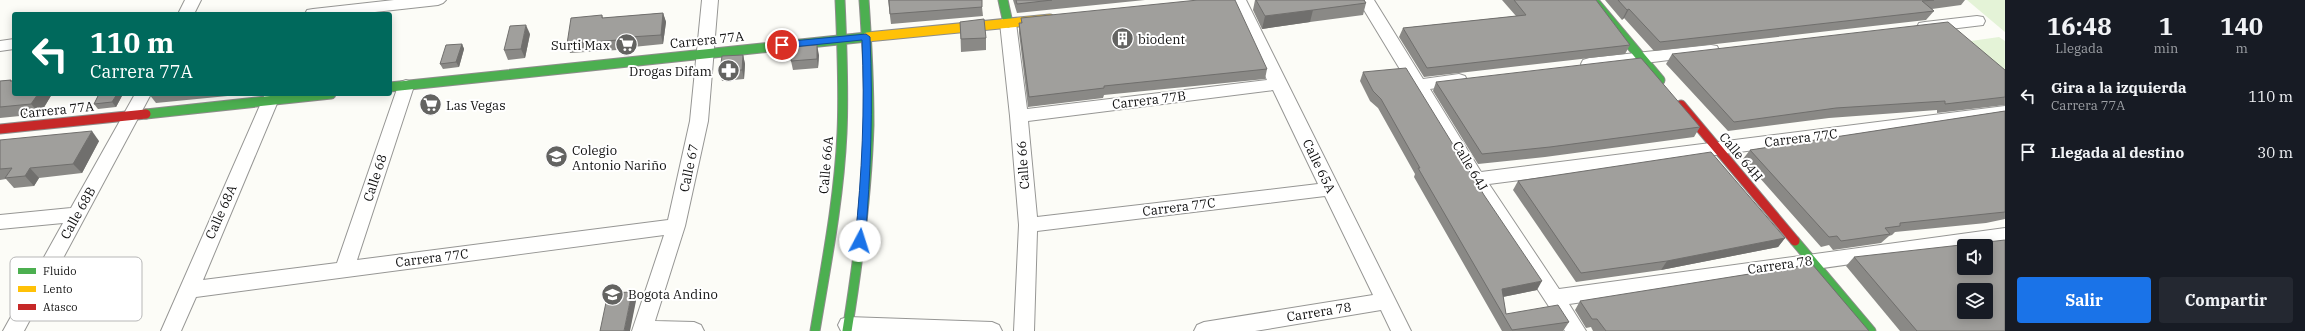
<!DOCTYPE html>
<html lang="es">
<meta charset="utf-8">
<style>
:root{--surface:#171b24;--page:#242831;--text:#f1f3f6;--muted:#9ea1a6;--accent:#1a73e8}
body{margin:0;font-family:"IBM Plex Serif",serif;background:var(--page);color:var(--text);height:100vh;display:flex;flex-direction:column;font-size:15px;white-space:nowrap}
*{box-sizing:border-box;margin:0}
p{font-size:13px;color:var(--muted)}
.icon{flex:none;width:22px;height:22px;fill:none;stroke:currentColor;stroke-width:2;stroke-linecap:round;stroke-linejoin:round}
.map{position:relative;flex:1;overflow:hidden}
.details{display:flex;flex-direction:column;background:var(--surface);width:300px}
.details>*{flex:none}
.guide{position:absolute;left:12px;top:12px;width:380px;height:84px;border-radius:4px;box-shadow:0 2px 10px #0003;background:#00695c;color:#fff;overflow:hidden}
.tools{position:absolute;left:1957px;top:239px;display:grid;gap:8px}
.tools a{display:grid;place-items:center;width:36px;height:36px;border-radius:4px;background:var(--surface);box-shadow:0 2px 10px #0003;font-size:20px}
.pin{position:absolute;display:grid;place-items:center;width:34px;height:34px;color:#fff;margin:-17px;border:2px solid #fff;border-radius:50%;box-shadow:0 1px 4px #0007}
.me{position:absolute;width:44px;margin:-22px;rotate:5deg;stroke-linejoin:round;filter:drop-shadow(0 0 3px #0008)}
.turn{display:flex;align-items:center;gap:14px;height:84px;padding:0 12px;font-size:18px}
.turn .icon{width:52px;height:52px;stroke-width:2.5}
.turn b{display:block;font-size:28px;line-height:34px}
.eta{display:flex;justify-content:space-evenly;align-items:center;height:68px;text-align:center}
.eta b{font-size:24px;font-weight:700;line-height:28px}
.primary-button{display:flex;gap:8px;margin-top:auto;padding:8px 12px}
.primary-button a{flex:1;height:46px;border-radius:4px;background:var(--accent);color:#fff;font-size:16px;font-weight:700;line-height:46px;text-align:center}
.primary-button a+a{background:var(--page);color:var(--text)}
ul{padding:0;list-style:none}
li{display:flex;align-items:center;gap:12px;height:56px;padding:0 12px}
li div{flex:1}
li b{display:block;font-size:15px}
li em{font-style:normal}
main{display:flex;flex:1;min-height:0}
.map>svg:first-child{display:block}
.green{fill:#e4f3d7}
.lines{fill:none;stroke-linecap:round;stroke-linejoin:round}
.street-casing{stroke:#969694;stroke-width:2}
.fast-casing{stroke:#8d8d8b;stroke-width:11}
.slow-casing{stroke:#8d8d8b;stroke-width:11}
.jam-casing{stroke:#8d8d8b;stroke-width:11}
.street{fill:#fffffe;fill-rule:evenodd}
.fast{stroke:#4caf50;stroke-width:9}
.slow{stroke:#ffc107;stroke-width:9}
.jam{stroke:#c62828;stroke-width:9}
.wall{fill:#8a8986}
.shaded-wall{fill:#706f6d}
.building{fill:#a09f9c;stroke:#706f6d;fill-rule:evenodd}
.route{fill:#1a73e8;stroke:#114b97}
.labels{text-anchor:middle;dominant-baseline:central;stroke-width:4;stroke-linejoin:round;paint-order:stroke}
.poi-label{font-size:13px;fill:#101010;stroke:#fff;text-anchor:start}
.street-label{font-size:13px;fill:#101010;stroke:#fff}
.key{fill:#fff;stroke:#b7b7b7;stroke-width:1}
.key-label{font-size:11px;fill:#101010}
</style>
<main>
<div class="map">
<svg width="2005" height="331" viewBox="0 0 2005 331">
<rect width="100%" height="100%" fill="#fcfcf7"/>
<g class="green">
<path d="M 1967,0 L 2005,0 L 2005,32 Z"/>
<path d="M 1999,37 L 2005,41 L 2005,76 L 1964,42 Z"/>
</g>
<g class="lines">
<defs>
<g id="street">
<path d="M 185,0 L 201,0 L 194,14 L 178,14 Z"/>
<path d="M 394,0 L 446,0 L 443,3 L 438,5 L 357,14 L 305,14 L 307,10 L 313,9 Z"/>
<path d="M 702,0 L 718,0 L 708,121 L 685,226 L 655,321 L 694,322 L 701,325 L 704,331 L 632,331 L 664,235 L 196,297 L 181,331 L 161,331 L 265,94 L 281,94 L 203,280 L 337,263 L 398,86 L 400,82 L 406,80 L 412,82 L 414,86 L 357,260 L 668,220 L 690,121 Z"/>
<path d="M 1230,0 L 1246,0 L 1411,331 L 1391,331 L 1381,310 L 1255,331 L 1194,331 L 1197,325 L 1204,322 L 1373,295 L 1325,196 L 1037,231 L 1034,331 L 1014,331 L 1019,225 L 1010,116 L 1000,23 L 1002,19 L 1014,19 L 1016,23 L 1027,109 L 1267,80 ZM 1273,90 L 1318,184 L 1037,217 L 1028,121 Z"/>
<path d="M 1358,0 L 1374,0 L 1423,79 L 1459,74 L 1465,76 L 1467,80 L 1465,84 L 1430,89 L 1481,172 L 2005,106 L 2005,118 L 1489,184 L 1559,289 L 2005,228 L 2005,242 L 1964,246 L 1964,248 L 1569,304 L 1586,331 L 1565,331 L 1481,203 Z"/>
<path d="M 1977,16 L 1983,17 L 1985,21 L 1983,25 L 1925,32 L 1919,31 L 1917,27 L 1919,23 L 1925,22 Z"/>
<path d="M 14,39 L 14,49 L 0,51 L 0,41 Z"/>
<path d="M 1711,45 L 1717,46 L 1719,50 L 1717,54 L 1589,70 L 1583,68 L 1581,64 L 1583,60 L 1589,58 Z"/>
<path d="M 135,94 L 151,94 L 24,331 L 3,331 L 63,223 L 0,229 L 0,215 L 71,208 Z"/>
<path d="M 848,317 L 992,322 L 999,325 L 1002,331 L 841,331 L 838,325 L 841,319 Z"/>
</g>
<g id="fast">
<path d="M 1003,0 L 1008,23"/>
<path d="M 1593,0 L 1660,80"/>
<path d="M 390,87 L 867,37"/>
<path d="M 146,114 L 331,94"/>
<path d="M 1795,241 L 1871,331"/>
<path d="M 815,331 C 826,265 839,200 842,133 C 844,89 842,44 840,0"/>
<path d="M 847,331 C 858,263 867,194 869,125 C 869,83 867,42 864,0"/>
</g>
<path id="slow" d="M 867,37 L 1050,19"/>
<g id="jam">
<path d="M 1681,105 L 1795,241"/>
<path d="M 0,129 L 146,114"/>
</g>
</defs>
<use href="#street" class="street-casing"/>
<use href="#fast" class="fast-casing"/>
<use href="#slow" class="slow-casing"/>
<use href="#jam" class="jam-casing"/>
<use href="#street" class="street"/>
<use href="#fast" class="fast"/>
<use href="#slow" class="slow"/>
<use href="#jam" class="jam"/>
</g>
<g class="wall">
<path d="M 888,0 L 982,7 L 983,16 L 891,24 Z"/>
<path d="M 1013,0 L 1145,0 L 1017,13 Z"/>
<path d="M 1255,0 L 1364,0 L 1366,3 L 1363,15 L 1310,22 L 1262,29 L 1253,10 Z"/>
<path d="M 1502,0 L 1596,0 L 1630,45 L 1625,54 L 1424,77 L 1399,37 L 1403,28 L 1516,16 Z"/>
<path d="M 1605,0 L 1965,0 L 1961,5 L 1932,9 L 1934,11 L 1926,20 L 1654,51 L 1624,18 L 1622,20 Z"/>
<path d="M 663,13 L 666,22 L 663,44 L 633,47 L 633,49 L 570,53 L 567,44 L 602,15 L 603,18 Z"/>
<path d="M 1021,18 L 1267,69 L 1265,79 L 1104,95 L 1103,98 L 1028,107 L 1019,33 L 1019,23 L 1021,23 Z"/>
<path d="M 960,22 L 986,38 L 986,50 L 961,52 Z"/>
<path d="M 530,34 L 525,58 L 508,60 L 504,50 Z"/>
<path d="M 462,44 L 464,49 L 459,67 L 443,69 L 440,64 Z"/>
<path d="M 1672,54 L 2005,70 L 2005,105 L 1937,113 L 1937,110 L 1829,118 L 1728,131 L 1666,64 Z"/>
<path d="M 743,55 L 745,64 L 744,79 L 722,81 L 720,71 Z"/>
<path d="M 819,55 L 818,68 L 793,70 L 791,61 Z"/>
<path d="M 1363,72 L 1537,290 L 1503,297 L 1506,314 L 1569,322 L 1563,331 L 1502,331 L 1414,177 L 1415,174 L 1378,108 L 1370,101 L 1360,81 Z"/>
<path d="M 11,80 L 12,81 L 14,94 L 52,94 L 40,114 L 0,118 L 0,81 Z"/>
<path d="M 1436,82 L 1700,127 L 1694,137 L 1545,157 L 1478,164 L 1433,91 Z"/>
<path d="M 99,94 L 123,94 L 116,107 L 98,109 L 94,104 Z"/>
<path d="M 149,94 L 248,94 L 156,103 Z"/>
<path d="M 2005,111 L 2005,219 L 1986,223 L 1895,232 L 1892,235 L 1889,236 L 1881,243 L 1833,250 L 1829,245 L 1821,247 L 1743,159 L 1750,150 Z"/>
<path d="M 0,140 L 99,141 L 82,173 L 39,178 L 34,186 L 14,188 L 6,179 L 0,180 Z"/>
<path d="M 1518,181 L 1785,238 L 1778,247 L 1661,270 L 1576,282 L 1513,190 Z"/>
<path d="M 1854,257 L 2005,331 L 1900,331 L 1846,266 Z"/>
<path d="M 1580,301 L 1869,331 L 1593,331 L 1591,327 L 1586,328 L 1575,310 Z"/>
</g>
<g class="shaded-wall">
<path d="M 1629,9 L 1624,18 L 1622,20 L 1627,10 Z"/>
<path d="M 1313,10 L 1310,22 L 1262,29 L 1265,16 Z"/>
<path d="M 663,13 L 666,22 L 663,44 L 661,35 Z"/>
<path d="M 526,25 L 530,34 L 525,58 L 521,49 Z"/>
<path d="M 630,37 L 633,47 L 633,49 L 630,39 Z"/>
<path d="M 462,44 L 464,49 L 459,67 L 456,62 Z"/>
<path d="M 817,45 L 819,55 L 818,68 L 817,59 Z"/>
<path d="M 743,55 L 745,64 L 744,79 L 742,70 Z"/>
<path d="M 38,94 L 52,94 L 40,114 L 31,104 Z"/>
<path d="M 117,94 L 123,94 L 116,107 L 112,102 Z"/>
<path d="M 92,131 L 99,141 L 82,173 L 73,164 Z"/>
<path d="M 30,168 L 39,178 L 34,186 L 25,176 Z"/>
<path d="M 1785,238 L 1778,247 L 1661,270 L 1667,261 Z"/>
<path d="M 1542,281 L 1537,290 L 1497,298 L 1502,289 Z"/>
<path d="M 632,292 L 636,301 L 630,331 L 624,331 Z"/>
</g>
<g class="building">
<path d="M 889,0 L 982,0 L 982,7 L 890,14 Z"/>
<path d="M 1016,0 L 1052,0 L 1017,4 Z"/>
<path d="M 1198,0 L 1235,0 L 1267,69 L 1104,86 L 1104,88 L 1029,97 L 1019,23 L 1022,23 L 1021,18 Z"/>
<path d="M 1256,0 L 1364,0 L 1366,3 L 1313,10 L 1265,16 Z"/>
<path d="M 1514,0 L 1596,0 L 1630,45 L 1427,68 L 1403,28 L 1526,15 Z"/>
<path d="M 1618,0 L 1934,0 L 1922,1 L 1934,11 L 1660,42 L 1629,9 L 1627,10 Z"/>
<path d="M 663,13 L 661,35 L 630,37 L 630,39 L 567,44 L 571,18 L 602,15 L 602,18 Z"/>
<path d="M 984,19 L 986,38 L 961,39 L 960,22 Z"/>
<path d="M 1948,22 L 2005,70 L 2005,97 L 1945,104 L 1945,101 L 1836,108 L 1734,122 L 1672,54 Z"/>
<path d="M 526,25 L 521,49 L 504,50 L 510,26 Z"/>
<path d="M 462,44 L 456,62 L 440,64 L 446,45 Z"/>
<path d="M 817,45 L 817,59 L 791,61 L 792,47 Z"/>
<path d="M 743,55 L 742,70 L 720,71 L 722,56 Z"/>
<path d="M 1641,58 L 1700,127 L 1550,147 L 1482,154 L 1436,82 Z"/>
<path d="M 1406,68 L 1484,195 L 1542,281 L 1502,289 L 1506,314 L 1558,305 L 1569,322 L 1512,330 L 1418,168 L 1420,168 L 1381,99 L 1373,91 L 1363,72 Z"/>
<path d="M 11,80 L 10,81 L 14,81 L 14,94 L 38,94 L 31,104 L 0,107 L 0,81 Z"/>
<path d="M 99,94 L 117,94 L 112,102 L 94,104 Z"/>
<path d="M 2005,111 L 2005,212 L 1995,213 L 1900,223 L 1900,226 L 1885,228 L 1890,234 L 1841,241 L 1837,236 L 1829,237 L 1750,150 Z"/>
<path d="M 92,131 L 73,164 L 30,168 L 25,176 L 5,178 L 12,168 L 0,169 L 0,140 Z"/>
<path d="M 1711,152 L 1785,238 L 1667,261 L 1581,273 L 1518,181 Z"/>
<path d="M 2005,240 L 2005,331 L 1917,331 L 1854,257 ZM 1964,246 L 1986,246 L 1986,268 L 1964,268 ZM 1964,290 L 1986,290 L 1986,312 L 1964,312 Z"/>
<path d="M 1812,264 L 1869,331 L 1606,331 L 1597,319 L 1592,319 L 1580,301 Z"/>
<path d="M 632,292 L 624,331 L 600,331 L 608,293 Z"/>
</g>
<path class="route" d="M 866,34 L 870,37 C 873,108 871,171 865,241 L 860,245 L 855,241 C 862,173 865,109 862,40 L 782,48 L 778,45 L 782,42 Z"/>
<defs>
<symbol id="building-disc" viewBox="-11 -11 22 22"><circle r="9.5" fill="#636361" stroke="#fff"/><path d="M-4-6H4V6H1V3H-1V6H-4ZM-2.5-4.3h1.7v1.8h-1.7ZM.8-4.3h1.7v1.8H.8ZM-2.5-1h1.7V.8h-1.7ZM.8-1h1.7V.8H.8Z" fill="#fff"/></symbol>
<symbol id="supermarket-disc" viewBox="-11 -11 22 22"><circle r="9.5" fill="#636361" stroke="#fff"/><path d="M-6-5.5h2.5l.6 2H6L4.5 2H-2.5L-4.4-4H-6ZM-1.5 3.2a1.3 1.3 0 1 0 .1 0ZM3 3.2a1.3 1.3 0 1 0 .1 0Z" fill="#fff"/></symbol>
<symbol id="pharmacy-disc" viewBox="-11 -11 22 22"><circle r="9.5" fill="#636361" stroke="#fff"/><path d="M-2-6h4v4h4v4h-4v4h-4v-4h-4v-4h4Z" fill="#fff"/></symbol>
<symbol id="school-disc" viewBox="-11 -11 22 22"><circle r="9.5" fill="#636361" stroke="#fff"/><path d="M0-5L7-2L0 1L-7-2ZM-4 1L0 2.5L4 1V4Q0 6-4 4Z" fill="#fff"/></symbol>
</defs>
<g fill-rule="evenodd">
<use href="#building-disc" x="1110" y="26" width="25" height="25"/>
<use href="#supermarket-disc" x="614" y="32" width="25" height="25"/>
<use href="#pharmacy-disc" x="716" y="58" width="25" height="25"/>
<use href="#supermarket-disc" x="418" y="92" width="25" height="25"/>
<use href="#school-disc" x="544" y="144" width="25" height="25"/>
<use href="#school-disc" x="600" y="282" width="25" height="25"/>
</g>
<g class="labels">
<g class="poi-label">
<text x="1138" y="39">biodent</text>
<text x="610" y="45" text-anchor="end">Surti Max</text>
<text x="712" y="71" text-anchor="end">Drogas Difam</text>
<text x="446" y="105">Las Vegas</text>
<text x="572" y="150">Colegio<tspan x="572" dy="15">Antonio Nariño</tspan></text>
<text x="628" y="294">Bogota Andino</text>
</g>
<g class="street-label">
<text transform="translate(707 40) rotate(-6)">Carrera 77A</text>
<text transform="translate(1149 100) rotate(-7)">Carrera 77B</text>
<text transform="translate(57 110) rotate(-6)">Carrera 77A</text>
<text transform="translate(1801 138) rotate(-7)">Carrera 77C</text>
<text transform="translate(1741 157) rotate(50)">Calle 64H</text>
<text transform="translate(826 165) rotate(-85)">Calle 66A</text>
<text transform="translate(1023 165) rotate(-94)">Calle 66</text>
<text transform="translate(1319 166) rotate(64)">Calle 65A</text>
<text transform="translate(1470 166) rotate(59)">Calle 64J</text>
<text transform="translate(689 168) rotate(-78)">Calle 67</text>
<text transform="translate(375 178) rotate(-72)">Calle 68</text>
<text transform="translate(1179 207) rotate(-7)">Carrera 77C</text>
<text transform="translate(221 212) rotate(-66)">Calle 68A</text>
<text transform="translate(78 213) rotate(-61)">Calle 68B</text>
<text transform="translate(432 258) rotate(-7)">Carrera 77C</text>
<text transform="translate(1780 265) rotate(-8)">Carrera 78</text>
<text transform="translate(1319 312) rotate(-9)">Carrera 78</text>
</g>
</g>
<rect x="10" y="257" width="132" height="64" rx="6" class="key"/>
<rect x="18" y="268" width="18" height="6" fill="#4caf50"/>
<rect x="18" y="286" width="18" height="6" fill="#ffc107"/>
<rect x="18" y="304" width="18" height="6" fill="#c62828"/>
<g class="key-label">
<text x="43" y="275">Fluido</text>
<text x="43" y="293">Lento</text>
<text x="43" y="311">Atasco</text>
</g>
</svg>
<div class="tools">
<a><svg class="icon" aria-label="sound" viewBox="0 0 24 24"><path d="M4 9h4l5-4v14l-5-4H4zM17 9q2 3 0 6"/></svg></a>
<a><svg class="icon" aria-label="layers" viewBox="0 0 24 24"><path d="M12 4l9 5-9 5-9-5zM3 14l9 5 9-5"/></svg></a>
</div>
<div class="pin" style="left:782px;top:45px;background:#d93025"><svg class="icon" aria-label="arrive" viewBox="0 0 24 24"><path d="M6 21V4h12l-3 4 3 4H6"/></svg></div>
<svg class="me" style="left:860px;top:241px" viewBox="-20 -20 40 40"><circle r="19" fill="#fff"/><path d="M0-13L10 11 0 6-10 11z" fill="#1a73e8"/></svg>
<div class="guide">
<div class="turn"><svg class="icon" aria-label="left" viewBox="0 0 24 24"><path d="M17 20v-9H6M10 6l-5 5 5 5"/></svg><div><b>110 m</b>Carrera 77A</div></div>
</div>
</div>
<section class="details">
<div class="eta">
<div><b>16:48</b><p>Llegada</p></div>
<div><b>1</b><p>min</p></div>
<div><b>140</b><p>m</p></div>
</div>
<ul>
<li><svg class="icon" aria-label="left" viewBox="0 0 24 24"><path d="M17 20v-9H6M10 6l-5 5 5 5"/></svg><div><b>Gira a la izquierda</b><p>Carrera 77A</p></div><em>110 m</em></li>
<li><svg class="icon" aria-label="arrive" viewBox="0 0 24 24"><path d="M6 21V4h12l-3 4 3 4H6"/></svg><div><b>Llegada al destino</b></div><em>30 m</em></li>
</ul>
<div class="primary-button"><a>Salir</a><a>Compartir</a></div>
</section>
</main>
